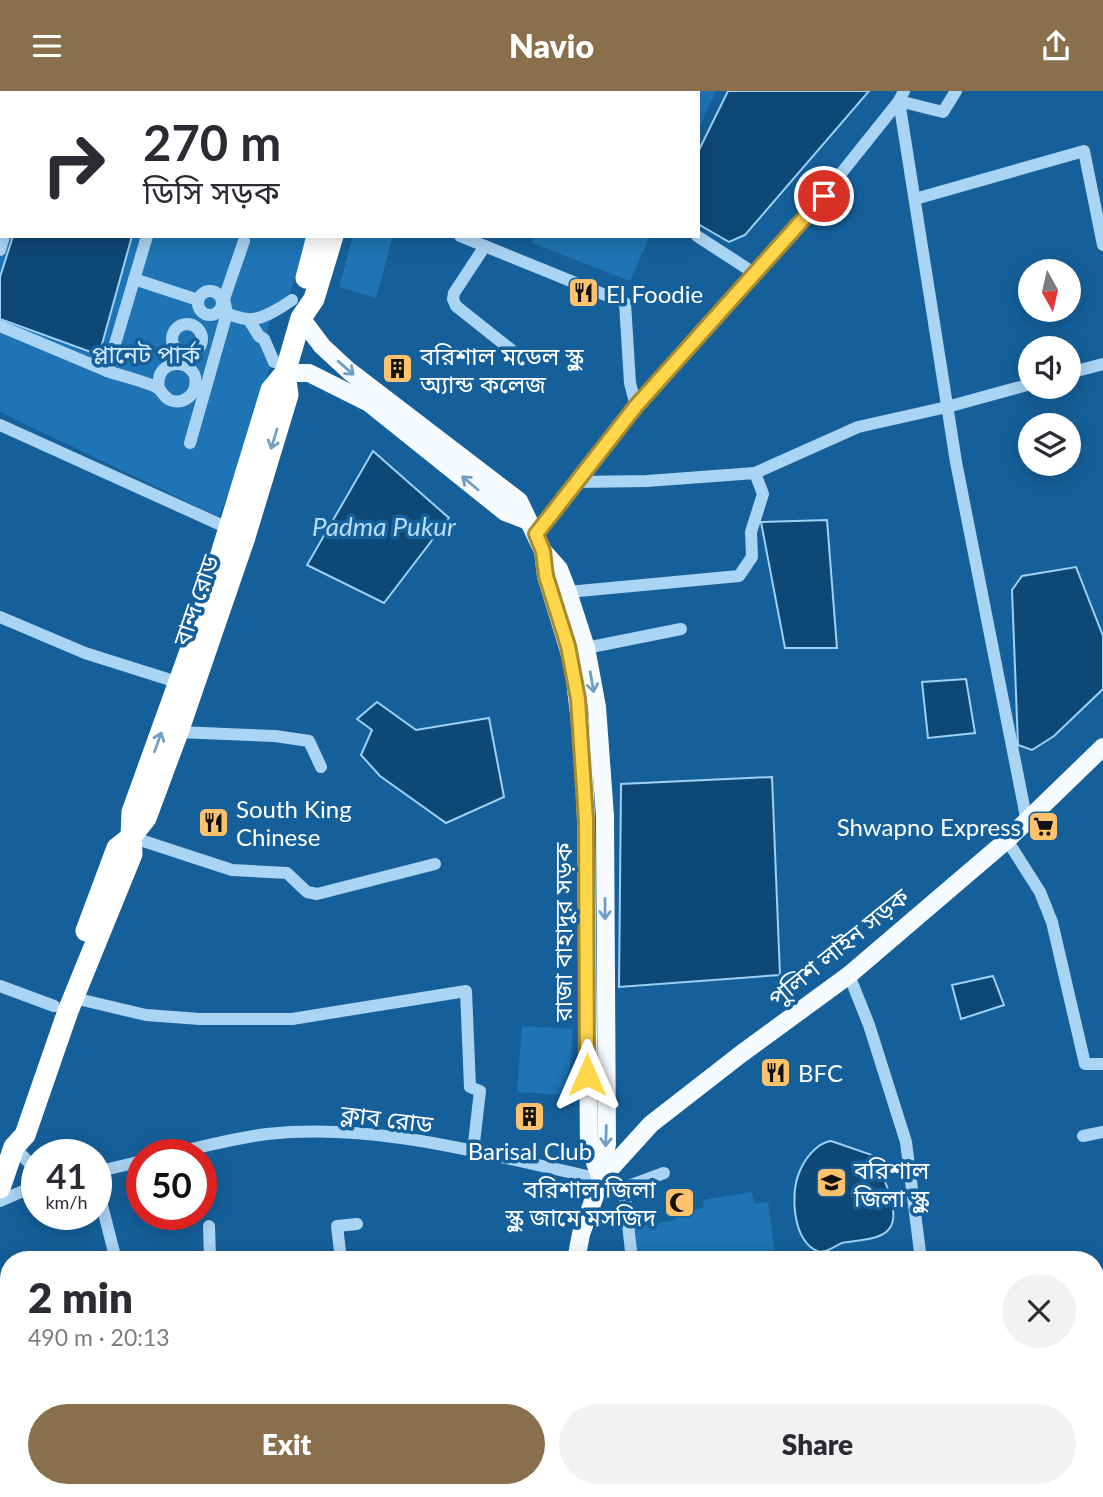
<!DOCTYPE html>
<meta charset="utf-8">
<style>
:root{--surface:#fff;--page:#f2f2f3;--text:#2b2b33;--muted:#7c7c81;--accent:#8a6f4d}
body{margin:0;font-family:Lato,"Noto Sans Bengali",sans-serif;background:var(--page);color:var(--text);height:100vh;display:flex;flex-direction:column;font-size:26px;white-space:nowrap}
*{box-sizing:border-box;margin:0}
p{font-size:23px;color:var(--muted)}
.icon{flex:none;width:38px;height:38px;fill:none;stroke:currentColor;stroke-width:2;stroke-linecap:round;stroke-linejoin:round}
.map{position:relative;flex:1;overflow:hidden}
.panel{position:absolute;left:0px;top:1160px;width:1104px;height:247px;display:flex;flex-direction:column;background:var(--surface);border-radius:28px 28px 0 0;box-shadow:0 4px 18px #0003}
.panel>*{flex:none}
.top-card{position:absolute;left:0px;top:0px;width:700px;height:147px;box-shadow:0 4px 18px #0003;background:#fff;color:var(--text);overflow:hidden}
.needle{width:46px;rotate:172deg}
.tools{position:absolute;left:1018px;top:168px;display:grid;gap:14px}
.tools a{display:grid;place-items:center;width:63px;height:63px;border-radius:50%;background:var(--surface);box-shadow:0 4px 18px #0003;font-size:35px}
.speed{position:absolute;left:21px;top:1048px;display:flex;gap:14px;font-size:35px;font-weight:700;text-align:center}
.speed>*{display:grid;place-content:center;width:91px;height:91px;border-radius:50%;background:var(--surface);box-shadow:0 4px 18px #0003;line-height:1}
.speed small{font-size:18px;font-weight:400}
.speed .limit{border:10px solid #d22;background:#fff;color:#111}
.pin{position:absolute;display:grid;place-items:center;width:60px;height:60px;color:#fff;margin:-30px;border:4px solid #fff;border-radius:50%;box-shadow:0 2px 7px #0007}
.me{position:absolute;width:77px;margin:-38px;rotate:0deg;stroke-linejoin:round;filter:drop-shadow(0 0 5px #0008)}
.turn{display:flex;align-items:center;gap:24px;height:147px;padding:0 28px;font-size:32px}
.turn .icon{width:91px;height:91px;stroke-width:2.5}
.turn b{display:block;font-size:49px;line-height:60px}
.round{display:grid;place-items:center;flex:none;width:74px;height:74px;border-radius:37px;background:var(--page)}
.overview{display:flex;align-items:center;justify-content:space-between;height:119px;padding:0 28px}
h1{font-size:42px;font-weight:800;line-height:52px}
.button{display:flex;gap:14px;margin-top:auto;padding:14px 28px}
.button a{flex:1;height:80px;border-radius:42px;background:var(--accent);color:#fff;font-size:28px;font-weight:800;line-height:80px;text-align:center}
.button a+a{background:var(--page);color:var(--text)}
header{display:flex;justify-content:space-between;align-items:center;height:91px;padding:0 28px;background:var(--accent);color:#fff;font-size:32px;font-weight:800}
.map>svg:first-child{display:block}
.green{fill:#1e74b4}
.water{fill:#0e4877;stroke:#9dd1f5;stroke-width:2}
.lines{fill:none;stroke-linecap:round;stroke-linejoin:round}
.minor{stroke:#aad4f3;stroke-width:12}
.major{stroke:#f6fbff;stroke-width:18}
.highway{stroke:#fff;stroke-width:21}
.oneway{stroke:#6f9ec3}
.oneway2{stroke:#73a0c3}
.route-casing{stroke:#a68a30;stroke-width:18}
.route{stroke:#ffd54a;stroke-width:12}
.labels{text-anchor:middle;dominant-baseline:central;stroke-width:7;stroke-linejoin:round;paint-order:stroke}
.poi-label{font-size:24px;fill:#fff;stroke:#15609b;text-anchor:start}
.park-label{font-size:24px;fill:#d2ebfd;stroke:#15609b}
.street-label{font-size:24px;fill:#fff;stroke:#15609b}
.water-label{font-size:26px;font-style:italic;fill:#b7ddf9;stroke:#15609b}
</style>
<header><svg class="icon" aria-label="menu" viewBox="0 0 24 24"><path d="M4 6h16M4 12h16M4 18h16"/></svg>Navio<svg class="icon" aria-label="share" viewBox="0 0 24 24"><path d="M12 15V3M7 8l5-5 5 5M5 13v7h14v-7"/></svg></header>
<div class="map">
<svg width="1103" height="1406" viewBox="0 0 1103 1406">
<rect width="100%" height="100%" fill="#15609b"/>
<g class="green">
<path d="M 0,0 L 104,2 L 2,2 L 2,145 L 308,145 L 288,209 L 272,223 L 264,252 L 271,272 L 237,390 L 229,400 L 219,426 L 0,321 Z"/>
<path d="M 420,0 L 716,0 L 698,40 L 698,2 L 420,2 Z"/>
<path d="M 353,145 L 393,145 L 376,207 L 339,196 Z"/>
<path d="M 534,145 L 650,145 L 630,190 L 532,152 Z"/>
<path d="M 522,935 L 573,938 L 568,1004 L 517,1001 Z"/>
<path d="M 752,1101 L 754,1113 L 768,1111 L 776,1169 L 637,1169 L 632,1137 L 676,1129 L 675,1125 L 672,1126 L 671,1120 L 679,1117 L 681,1125 L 692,1123 L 692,1119 L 704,1117 L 703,1109 Z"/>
</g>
<g class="water">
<path d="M 728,0 L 869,0 L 745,144 L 729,151 L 698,133 L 698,61 Z"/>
<path d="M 13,145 L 132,145 L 99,264 L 0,228 L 0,186 Z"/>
<path d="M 373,360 L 449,427 L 384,512 L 307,474 Z"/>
<path d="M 827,429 L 837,557 L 785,557 L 761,431 Z"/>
<path d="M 1076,476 L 1103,545 L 1103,598 L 1054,645 L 1032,659 L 1018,654 L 1012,499 L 1022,485 Z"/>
<path d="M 966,588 L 975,642 L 928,647 L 922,591 Z"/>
<path d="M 377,611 L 416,639 L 489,627 L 504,706 L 446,732 L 380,685 L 361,664 L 372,639 L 357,628 Z"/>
<path d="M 772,686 L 780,884 L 619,896 L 621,693 Z"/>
<path d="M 993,885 L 1004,914 L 961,928 L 952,894 Z"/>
<path d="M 831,1050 L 872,1064 C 881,1080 900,1118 891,1135 C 884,1150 856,1149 842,1152 C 834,1155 826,1163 817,1160 C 793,1149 790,1104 799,1082 C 804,1069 816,1052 831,1050 Z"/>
</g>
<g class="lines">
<g class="minor">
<path d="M 116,0 L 120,2"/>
<path d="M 956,0 L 943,21 L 899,10 L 956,371 L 1027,731"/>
<path d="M 50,2 L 51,0"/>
<path d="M 915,108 L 1084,60 L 1103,154"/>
<path d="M 460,145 L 625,212 L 630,292 L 636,315"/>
<path d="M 697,145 L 754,182"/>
<path d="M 485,155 L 454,202 L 453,208 L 456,215 L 514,261"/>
<path d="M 0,159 L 4,145"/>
<path d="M 134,188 L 198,209"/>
<circle cx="210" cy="212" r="12"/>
<path d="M 220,220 C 228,223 238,227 247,228 C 260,230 281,217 292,209"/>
<path d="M 249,229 L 259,245 L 264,248 L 274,271"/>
<circle cx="187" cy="248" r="15"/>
<path d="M 0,235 L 107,280 L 147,145"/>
<path d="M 107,280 C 118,284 152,292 159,298 C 163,302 164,306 170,309 C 175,311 181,311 186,308 C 191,305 194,301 195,296 C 202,267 153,263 159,298"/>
<path d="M 1069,282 L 1103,273"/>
<path d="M 0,334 L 230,438"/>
<path d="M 190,352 L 227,222 L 224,208 L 244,150"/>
<path d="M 755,382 L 858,336 L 947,316 L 1031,293"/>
<path d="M 536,443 L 636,315 L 823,105 L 899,10 L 904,0"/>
<path d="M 568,501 L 739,485 L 752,466 L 751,441 L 763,403 L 755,382 L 647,390 L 577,391"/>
<path d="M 0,526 L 85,562 L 180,592"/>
<path d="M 586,557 L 681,538"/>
<path d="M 178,641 L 275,645 L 309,650 L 321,676"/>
<path d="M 131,746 L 232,779 L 287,782 L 307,801 L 317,803 L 435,773"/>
<path d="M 1007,749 L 1040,801 L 1052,831 L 1085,973 L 1103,973"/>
<path d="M 849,884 L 869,934 L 906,1051 L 921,1169"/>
<path d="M 0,895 L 54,915"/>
<path d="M 74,907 L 146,924 L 200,928 L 292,928 L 466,900 L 470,996 L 480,1000 L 473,1060"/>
<path d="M 1083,1045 L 1103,1041"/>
<path d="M 14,1056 L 37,1080"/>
<path d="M 167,1064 C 200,1056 234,1047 267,1043 C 379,1031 492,1065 601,1088"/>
<path d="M 96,1081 L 142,1070"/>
<path d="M 96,1091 L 116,1169"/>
<path d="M 620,1093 L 624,1098 L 632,1169"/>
<path d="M 623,1097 L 664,1082"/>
<path d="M 0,1110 L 37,1094"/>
<path d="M 209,1135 L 210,1169"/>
<path d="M 341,1169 L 337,1135 L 357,1133"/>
<path d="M 1096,1221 L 1103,1220"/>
<path d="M 0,1295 L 9,1294"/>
<path d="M 1096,1302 L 1103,1301"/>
<path d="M 161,1398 L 161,1406"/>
<path d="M 253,1398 L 254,1406"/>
<path d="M 334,1398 L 337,1406"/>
<path d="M 418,1398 L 419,1406"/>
<path d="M 817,1398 L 818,1406"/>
<path d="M 523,1406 L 524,1398"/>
</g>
<g class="major">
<path d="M 301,227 L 322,255 L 349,280 L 519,410 L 543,460 L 546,485 L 573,573 L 583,656 L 586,729 L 589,1055 L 601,1088"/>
<path d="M 285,282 L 309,282 L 369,312 L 505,421 L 526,429"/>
<path d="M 543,460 L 559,478 L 568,501 L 586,557 L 597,616 L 605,725 L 607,1053 L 601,1088 L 581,1143 L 576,1169"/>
<path d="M 601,1088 L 651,1033 L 741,963 L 849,884 L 1007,749 L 1103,656"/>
<path d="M 621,1406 L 621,1398"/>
</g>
<g class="highway">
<path d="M 355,2 L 356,0"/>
<path d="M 376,2 L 376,0"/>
<path d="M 306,187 L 317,145"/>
<path d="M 86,840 L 117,757 L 131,746 L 132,721 L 199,535 L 271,299 L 285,282"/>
<path d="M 0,1097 L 14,1056 L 25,1044 L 68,920 L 132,763 L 131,746 L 146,727 L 178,641 L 245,446 L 288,304 L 285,282 L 301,227 L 314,208 L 333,145"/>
</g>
</g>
<defs><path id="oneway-shaft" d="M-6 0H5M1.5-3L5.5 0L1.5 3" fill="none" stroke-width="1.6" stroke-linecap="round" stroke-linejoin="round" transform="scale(1.75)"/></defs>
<g class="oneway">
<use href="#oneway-shaft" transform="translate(346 277) rotate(41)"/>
<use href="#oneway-shaft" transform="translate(470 392) rotate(-140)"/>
<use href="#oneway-shaft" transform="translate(592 591) rotate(80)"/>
<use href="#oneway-shaft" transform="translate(605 818) rotate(90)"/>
<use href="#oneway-shaft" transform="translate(606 1045) rotate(92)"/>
</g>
<g class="oneway2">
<use href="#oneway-shaft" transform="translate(274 348) rotate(107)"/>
<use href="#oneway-shaft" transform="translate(158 651) rotate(-70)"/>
</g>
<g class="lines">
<defs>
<path id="route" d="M 587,984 L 586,729 L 578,608 L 568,555 L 546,485 L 543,460 L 536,443 L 636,315 L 824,105"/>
</defs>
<use href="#route" class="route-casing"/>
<use href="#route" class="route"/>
</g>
<defs>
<symbol id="restaurant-square" viewBox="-11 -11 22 22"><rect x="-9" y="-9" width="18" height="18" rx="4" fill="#ffc26c" stroke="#15609b"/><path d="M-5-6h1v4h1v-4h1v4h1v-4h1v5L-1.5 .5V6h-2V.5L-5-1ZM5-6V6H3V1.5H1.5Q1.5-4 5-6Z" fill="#111"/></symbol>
<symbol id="building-square" viewBox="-11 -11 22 22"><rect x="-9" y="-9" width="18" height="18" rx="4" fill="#ffc26c" stroke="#15609b"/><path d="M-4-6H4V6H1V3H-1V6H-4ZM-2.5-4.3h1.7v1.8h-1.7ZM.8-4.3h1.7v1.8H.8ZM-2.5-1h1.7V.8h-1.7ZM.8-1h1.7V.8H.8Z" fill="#111"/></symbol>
<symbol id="supermarket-square" viewBox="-11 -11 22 22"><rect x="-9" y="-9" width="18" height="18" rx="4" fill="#ffc26c" stroke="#15609b"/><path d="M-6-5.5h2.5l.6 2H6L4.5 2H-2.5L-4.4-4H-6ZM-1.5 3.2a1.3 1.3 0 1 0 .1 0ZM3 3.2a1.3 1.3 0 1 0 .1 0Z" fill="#111"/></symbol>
<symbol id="school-square" viewBox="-11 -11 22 22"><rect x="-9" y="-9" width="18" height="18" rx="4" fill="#ffc26c" stroke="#15609b"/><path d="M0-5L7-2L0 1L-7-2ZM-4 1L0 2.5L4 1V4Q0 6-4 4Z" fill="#111"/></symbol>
<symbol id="mosque-square" viewBox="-11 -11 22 22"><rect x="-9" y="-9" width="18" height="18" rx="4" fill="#ffc26c" stroke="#15609b"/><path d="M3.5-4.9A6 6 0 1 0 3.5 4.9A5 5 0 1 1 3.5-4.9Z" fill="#111"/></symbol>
</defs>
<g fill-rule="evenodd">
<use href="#restaurant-square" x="566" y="184" width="35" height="35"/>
<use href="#building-square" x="380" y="260" width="35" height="35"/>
<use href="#restaurant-square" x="196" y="714" width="35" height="35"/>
<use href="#supermarket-square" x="1026" y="718" width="35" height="35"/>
<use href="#restaurant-square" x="758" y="964" width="35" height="35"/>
<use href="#building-square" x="512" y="1008" width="35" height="35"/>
<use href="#school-square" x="814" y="1074" width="35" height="35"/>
<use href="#mosque-square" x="662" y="1094" width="35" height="35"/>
</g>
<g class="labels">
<g class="poi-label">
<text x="606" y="202">El Foodie</text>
<text x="420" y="264">বরিশাল মডেল স্কুল<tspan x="420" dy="28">অ্যান্ড কলেজ</tspan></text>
<text x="236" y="717">South King<tspan x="236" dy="28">Chinese</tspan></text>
<text x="1021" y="735" text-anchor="end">Shwapno Express</text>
<text x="798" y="981">BFC</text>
<text x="530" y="1059" text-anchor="middle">Barisal Club</text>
<text x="854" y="1078">বরিশাল<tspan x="854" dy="28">জিলা স্কুল</tspan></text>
<text x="656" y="1097" text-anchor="end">বরিশাল জিলা<tspan x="656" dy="28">স্কুল জামে মসজিদ</tspan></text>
</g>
<g class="park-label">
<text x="146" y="262">প্লানেট পার্ক</text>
</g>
<g class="street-label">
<text transform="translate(195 509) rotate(-71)">বান্দ রোড</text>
<text transform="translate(562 841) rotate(-90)">রাজা বাহাদুর সড়ক</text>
<text transform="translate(838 856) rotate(-39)">পুলিশ লাইন সড়ক</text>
<text transform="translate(387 1027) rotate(7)">ক্লাব রোড</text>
</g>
<g class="water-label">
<text x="384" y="435">Padma Pukur</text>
</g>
</g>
</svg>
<div class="tools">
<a><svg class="needle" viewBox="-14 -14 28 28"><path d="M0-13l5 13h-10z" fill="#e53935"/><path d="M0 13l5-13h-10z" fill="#7c7c81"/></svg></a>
<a><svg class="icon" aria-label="sound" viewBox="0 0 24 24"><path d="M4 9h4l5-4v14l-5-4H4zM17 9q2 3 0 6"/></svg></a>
<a><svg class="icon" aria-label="layers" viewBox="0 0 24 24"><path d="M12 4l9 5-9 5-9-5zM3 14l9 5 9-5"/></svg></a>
</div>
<div class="speed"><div>41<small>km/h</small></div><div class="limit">50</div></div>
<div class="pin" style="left:824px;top:105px;background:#d93025"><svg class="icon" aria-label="arrive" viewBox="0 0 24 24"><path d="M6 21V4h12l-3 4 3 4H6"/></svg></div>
<svg class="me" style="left:587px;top:984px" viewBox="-20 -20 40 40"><path d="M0-17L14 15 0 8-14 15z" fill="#ffd54a" stroke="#fff" stroke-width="4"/></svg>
<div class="top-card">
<div class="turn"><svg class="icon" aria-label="right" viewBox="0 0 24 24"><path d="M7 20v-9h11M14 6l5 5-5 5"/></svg><div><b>270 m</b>ডিসি সড়ক</div></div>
</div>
<section class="panel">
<div class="overview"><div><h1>2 min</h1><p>490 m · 20:13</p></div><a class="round"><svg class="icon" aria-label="close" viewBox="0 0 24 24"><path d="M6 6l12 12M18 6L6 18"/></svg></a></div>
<div class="button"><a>Exit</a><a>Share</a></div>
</section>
</div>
